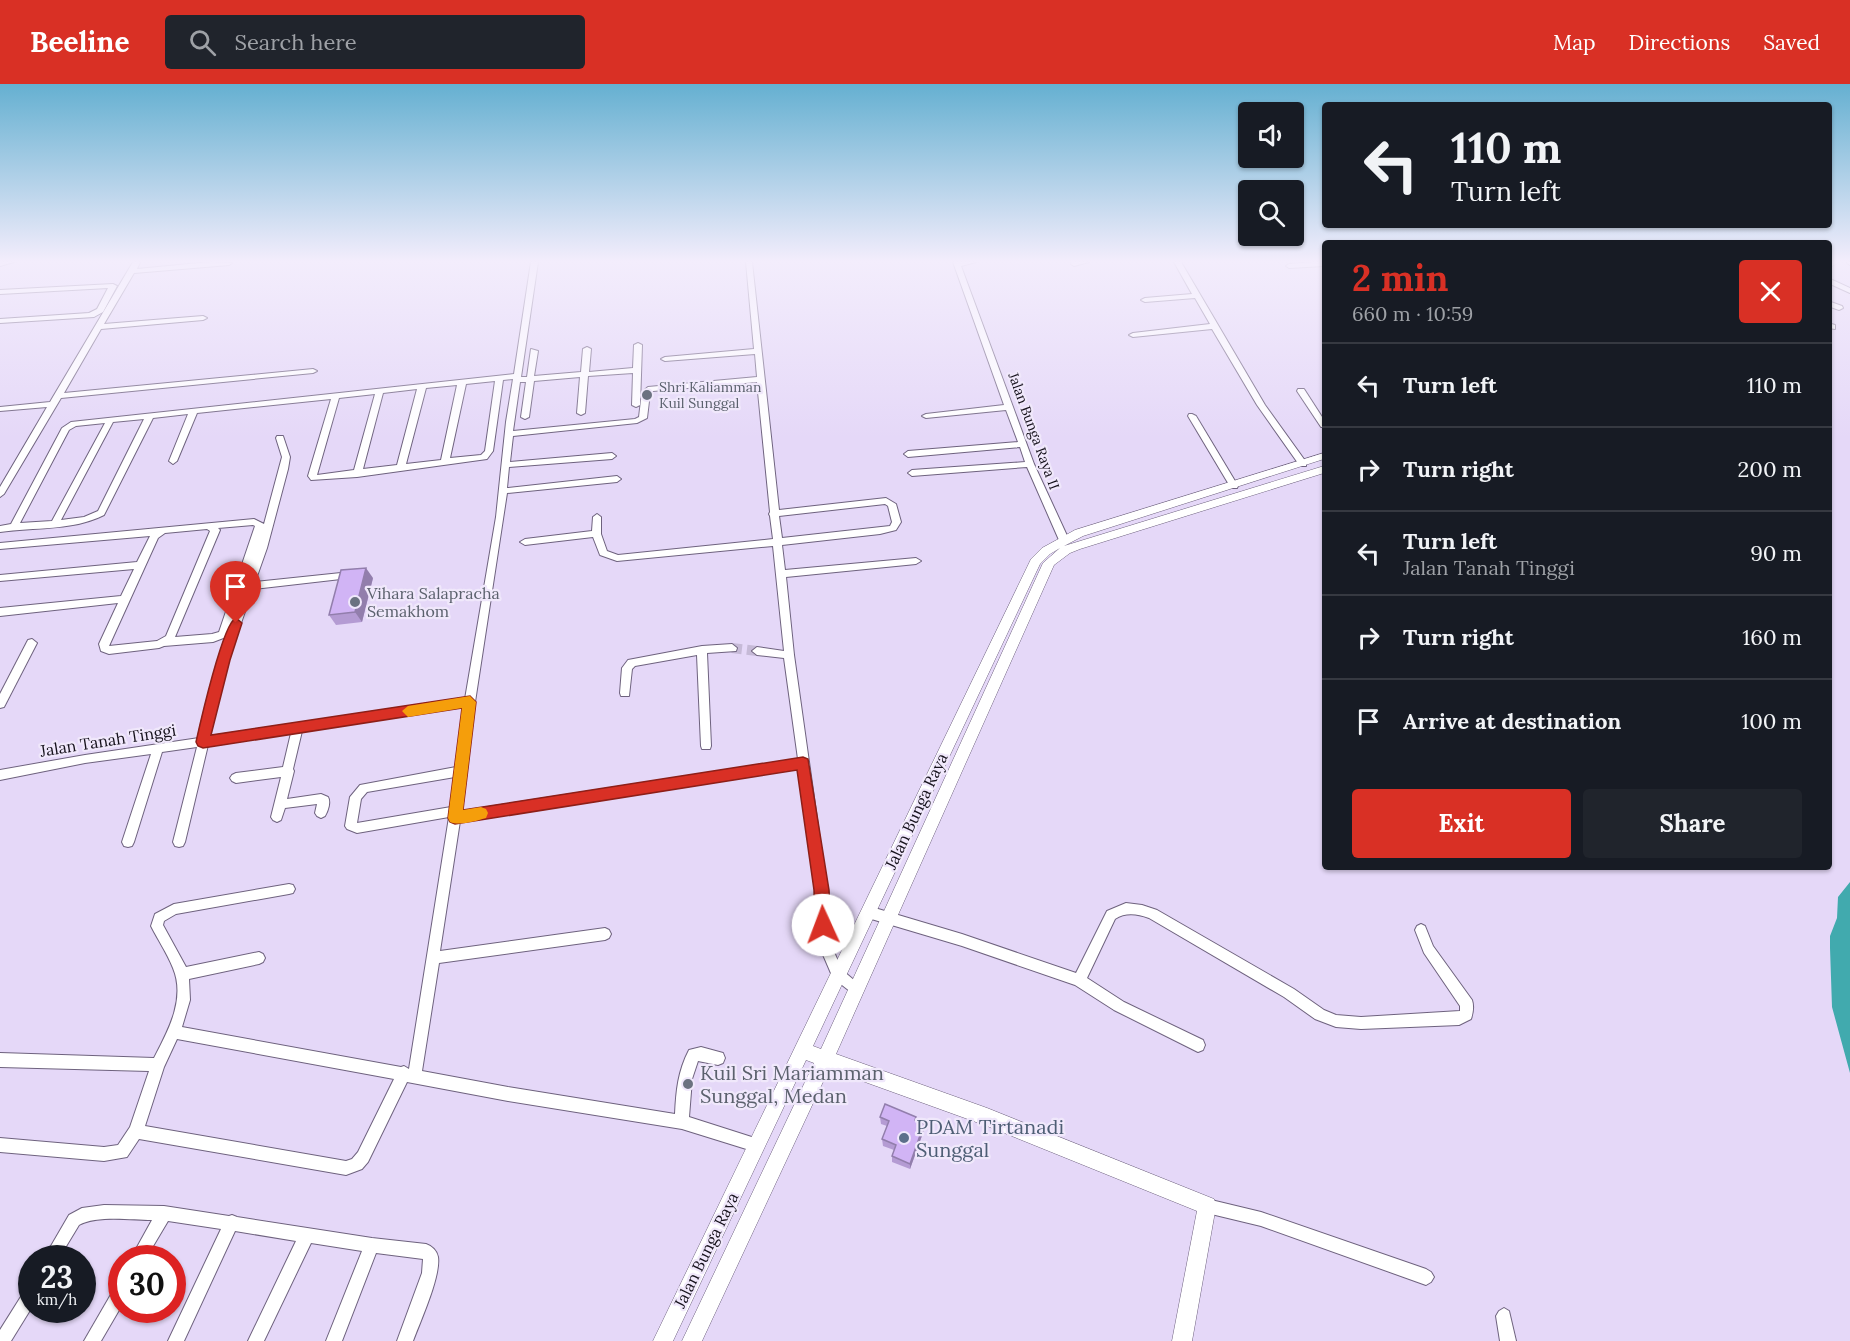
<!DOCTYPE html>
<meta charset="utf-8">
<style>
:root{--surface:#171b24;--page:#20242c;--text:#f1f3f6;--muted:#9ea1a6;--line:#363941;--accent:#d93025}
body{margin:0;font-family:Lora,serif;background:var(--page);color:var(--text);height:100vh;display:flex;flex-direction:column;font-size:22px;white-space:nowrap}
*{box-sizing:border-box;margin:0}
p{font-size:20px;color:var(--muted)}
.icon{flex:none;width:33px;height:33px;fill:none;stroke:currentColor;stroke-width:2;stroke-linecap:round;stroke-linejoin:round}
.map{position:relative;flex:1;overflow:hidden}
.panel{position:absolute;left:1322px;top:156px;width:510px;height:630px;display:flex;flex-direction:column;background:var(--surface);border-radius:6px;box-shadow:0 2px 4px #0004}
.panel>*{flex:none}
.banner{position:absolute;left:1322px;top:18px;width:510px;height:126px;border-radius:6px;box-shadow:0 2px 4px #0004;background:#171b24;color:var(--text);overflow:hidden}
.buttons{position:absolute;left:1238px;top:18px;display:grid;gap:12px}
.buttons a{display:grid;place-items:center;width:66px;height:66px;border-radius:6px;background:var(--surface);box-shadow:0 2px 4px #0004;font-size:30px}
.speed{position:absolute;left:18px;top:1161px;display:flex;gap:12px;font-size:30px;font-weight:700;text-align:center}
.speed>*{display:grid;place-content:center;width:78px;height:78px;border-radius:50%;background:var(--surface);box-shadow:0 2px 4px #0004;line-height:1}
.speed small{font-size:15px;font-weight:400}
.speed .limit{border:9px solid #d22;background:#fff;color:#111}
.pin{position:absolute;display:grid;place-items:center;width:51px;height:51px;color:#fff;margin:-62px -26px;border-radius:50% 50% 50% 0;rotate:-45deg;box-shadow:0 0 6px #0007}
.pin .icon{rotate:45deg}
.me{position:absolute;width:66px;margin:-33px;rotate:358deg;stroke-linejoin:round;filter:drop-shadow(0 0 4px #0008)}
.turn{display:flex;align-items:center;gap:21px;height:126px;padding:0 30px;font-size:27px}
.turn .icon{width:78px;height:78px;stroke-width:2.5}
.turn b{display:block;font-size:42px;line-height:51px}
.round{display:grid;place-items:center;flex:none;width:63px;height:63px;border-radius:6px;background:var(--page)}
.headline{display:flex;align-items:center;justify-content:space-between;height:102px;padding:0 30px}
h1{font-size:36px;font-weight:700;line-height:45px;color:var(--accent)}
.cta{display:flex;gap:12px;margin-top:auto;padding:12px 30px}
.cta a{flex:1;height:69px;border-radius:6px;background:var(--accent);color:#fff;font-size:24px;font-weight:700;line-height:69px;text-align:center}
.cta a+a{background:var(--page);color:var(--text)}
ul{padding:0;list-style:none}
li{display:flex;align-items:center;gap:18px;height:84px;padding:0 30px;border-top:2px solid var(--line)}
li div{flex:1}
li b{display:block;font-size:22px}
li em{font-style:normal}
header{display:flex;align-items:center;gap:36px;box-sizing:border-box;height:84px;padding:0 30px;background:var(--accent);color:#fff}
header strong{font-size:28px}
nav{display:flex;gap:33px;margin-inline-start:auto;font-size:21px}
.search{width:420px;height:54px;background:var(--page);display:flex;align-items:center;gap:15px;box-sizing:border-box;padding:0 21px;border-radius:6px;color:var(--muted);font-size:22px}
.map>svg:first-child{display:block}
.water{fill:#41aaae}
.lines{fill:none;stroke-linecap:round;stroke-linejoin:round}
.minor-tunnel{stroke:#c6bad7;stroke-width:10;stroke-dasharray:10 5;stroke-linecap:butt}
.minor-casing{stroke:#6e627e;stroke-width:2}
.major-casing{stroke:#6e627e;stroke-width:1}
.minor{fill:#fff;fill-rule:evenodd}
.major{fill:#fff;fill-rule:evenodd}
.wall{fill:#b49bd3}
.shaded-wall{fill:#927eac}
.building{fill:#d1b4f5;stroke:#927eac;stroke-width:1.5}
.route{fill:#d93025;stroke:#8d1f18;stroke-width:1.5}
.slow{fill:#f59e0b}
.worship-dot{fill:#6b7280;stroke:#f0e8fb;stroke-width:2}
.service-dot{fill:#5c6f8a;stroke:#f0e8fb;stroke-width:2}
.labels{text-anchor:middle;dominant-baseline:central;stroke-width:4.5;stroke-linejoin:round;paint-order:stroke}
.far-worship-label{font-size:14px;fill:#5b616d;stroke:#f0e8fb;text-anchor:start}
.far-street-label{font-size:14px;fill:#15111b;stroke:#f0e8fb}
.worship-label{font-size:16px;fill:#5b616d;stroke:#f0e8fb;text-anchor:start}
.street-label{font-size:16px;fill:#15111b;stroke:#f0e8fb}
.near-worship-label{font-size:20px;fill:#5b616d;stroke:#f0e8fb;text-anchor:start}
.near-service-label{font-size:20px;fill:#4e5e75;stroke:#f0e8fb;text-anchor:start}
</style>
<header>
<strong>Beeline</strong>
<div class="search"><svg class="icon" aria-label="search" viewBox="0 0 24 24"><circle cx="10" cy="10" r="6"/><path d="M15 15l6 6"/></svg>Search here</div>
<nav><a>Map</a><a>Directions</a><a>Saved</a></nav>
</header>
<div class="map">
<svg width="1850" height="1257" viewBox="0 0 1850 1257">
<rect width="100%" height="100%" fill="#e5d8f8"/>
<path class="water" d="M 1850,798 L 1850,989 L 1832,923 L 1830,864 L 1830,852 L 1837,834 L 1838,813 Z"/>
<g class="lines">
<path class="minor-tunnel" d="M 732,564 L 757,567"/>
<defs>
<g id="minor">
<path d="M 0,178 L 14,178 L 0,182 Z"/>
<path d="M 133,178 L 140,178 L 137,185 L 210,178 L 232,179 L 229,181 L 134,189 L 104,240 L 203,232 L 207,234 L 203,236 L 101,245 L 64,309 L 313,285 L 317,287 L 313,289 L 61,314 L 4,410 L 0,413 L 0,403 L 47,323 L 0,327 L 0,323 L 50,318 Z"/>
<path d="M 531,178 L 538,178 L 521,293 L 527,293 L 531,265 L 538,267 L 534,292 L 581,288 L 583,265 L 587,263 L 591,265 L 589,288 L 633,284 L 634,261 L 638,259 L 642,261 L 640,321 L 636,323 L 632,321 L 633,289 L 588,292 L 585,329 L 581,331 L 577,329 L 580,293 L 534,297 L 529,333 L 525,335 L 521,333 L 526,298 L 520,298 L 513,347 L 635,335 L 639,333 L 642,308 L 648,303 L 757,293 L 755,270 L 665,277 L 661,275 L 665,273 L 754,265 L 746,178 L 752,178 L 779,426 L 886,414 L 896,420 L 901,438 L 896,446 L 880,450 L 782,461 L 785,486 L 916,474 L 921,477 L 916,480 L 786,493 L 794,571 L 827,806 L 830,859 L 842,886 L 861,902 L 862,906 L 861,910 L 856,912 L 833,894 L 818,859 L 815,806 L 799,684 L 460,737 L 440,867 L 605,844 L 609,846 L 611,850 L 609,854 L 605,856 L 439,879 L 422,987 L 508,1003 L 675,1030 C 676,1007 678,987 689,966 L 701,963 L 723,969 L 725,974 L 723,979 L 718,981 L 698,977 L 692,995 L 689,1033 L 761,1056 L 763,1061 L 761,1066 L 756,1068 L 682,1045 L 508,1017 L 407,998 L 368,1078 L 362,1085 L 346,1091 L 139,1055 L 127,1073 L 104,1077 L 0,1068 L 0,1054 L 104,1063 L 118,1061 L 130,1043 L 149,987 L 0,983 L 0,969 L 154,974 C 168,947 186,915 173,884 C 167,869 158,856 151,842 L 155,830 L 174,820 L 289,800 L 293,801 L 295,805 L 293,809 L 289,810 L 176,830 L 164,837 L 163,841 L 186,883 L 259,868 L 263,870 L 265,874 L 263,878 L 259,880 L 189,895 L 190,916 L 182,943 L 401,983 L 404,982 L 409,985 L 449,733 L 357,749 L 347,745 L 345,742 L 350,713 L 360,701 L 456,683 L 464,623 L 302,647 L 293,685 L 294,687 L 287,715 L 321,710 L 328,713 C 331,718 328,727 325,732 L 321,734 L 317,732 L 315,729 L 317,720 L 285,724 L 281,736 L 277,738 L 273,736 L 271,733 L 281,693 L 236,699 L 232,697 L 230,694 L 232,691 L 236,689 L 283,683 L 291,649 L 208,661 L 185,758 L 183,762 L 179,763 L 175,762 L 173,758 L 197,663 L 162,668 L 134,758 L 132,762 L 128,763 L 124,762 L 122,758 L 151,670 L 85,679 L 0,696 L 0,686 L 85,671 L 199,654 L 218,576 L 226,553 L 213,558 L 164,562 L 159,564 L 109,570 L 101,567 L 99,560 L 118,519 L 0,532 L 0,524 L 121,512 L 134,485 L 0,497 L 0,491 L 137,478 L 150,452 L 0,465 L 0,459 L 254,435 L 264,440 L 282,373 L 276,354 L 277,352 L 283,352 L 290,373 L 288,385 L 267,464 L 255,498 L 341,489 L 346,492 L 341,495 L 253,505 L 228,576 L 210,652 L 465,615 L 496,433 L 506,338 L 513,295 L 503,296 L 493,367 L 487,375 L 357,393 L 311,396 L 308,392 L 331,315 L 197,329 L 177,377 L 173,380 L 169,377 L 188,330 L 153,334 L 104,431 C 73,447 34,443 0,448 L 0,442 L 11,440 L 62,344 L 71,338 L 514,290 ZM 495,297 L 485,367 L 481,371 L 450,374 L 466,300 ZM 757,298 L 770,428 L 769,430 L 770,432 L 773,455 L 618,471 L 607,467 L 601,450 L 601,433 L 597,430 L 593,433 L 592,447 L 525,455 L 520,458 L 525,461 L 593,453 L 600,471 L 617,477 L 773,462 L 784,567 L 757,563 L 752,567 L 757,571 L 784,574 L 798,675 L 462,727 L 475,618 L 507,409 L 617,398 L 621,395 L 617,392 L 507,404 L 509,383 L 612,375 L 616,372 L 612,369 L 510,378 L 513,352 L 637,339 L 647,334 L 650,309 L 653,307 ZM 457,301 L 441,376 L 406,380 L 426,304 ZM 417,305 L 397,381 L 363,385 L 383,309 ZM 375,310 L 354,386 L 317,391 L 339,314 ZM 144,335 L 98,427 L 84,433 L 61,436 L 113,338 ZM 105,339 L 52,437 L 20,439 L 69,346 L 76,342 ZM 885,420 L 888,422 L 892,438 L 890,442 L 782,454 L 779,432 ZM 253,441 L 255,442 L 219,548 L 212,550 L 175,553 L 220,446 L 218,444 ZM 207,445 L 210,447 L 166,552 L 157,557 L 109,562 L 158,454 L 165,449 ZM 455,693 L 451,723 L 357,739 L 361,715 L 367,708 ZM 177,955 L 394,995 L 358,1068 L 352,1075 L 346,1077 L 145,1042 L 164,983 Z"/>
<path d="M 953,178 L 976,178 L 961,182 L 1034,380 L 1069,456 L 1067,458 L 1064,459 L 1059,456 L 1027,383 L 912,392 L 908,389 L 912,386 L 1025,378 L 1020,363 L 908,373 L 904,370 L 908,367 L 1018,358 L 1006,326 L 926,334 L 922,332 L 926,330 L 1004,321 Z"/>
<path d="M 1072,178 L 1089,178 L 1074,182 L 1071,180 Z"/>
<path d="M 1174,178 L 1181,178 L 1265,321 L 1306,378 L 1306,382 L 1300,382 L 1257,321 L 1212,245 L 1133,253 L 1129,251 L 1133,249 L 1210,240 L 1195,214 L 1145,218 L 1141,216 L 1145,214 L 1192,210 Z"/>
<path d="M 1314,178 L 1324,178 L 1324,182 L 1289,184 L 1286,182 L 1289,180 Z"/>
<path d="M 1850,178 L 1850,181 L 1847,179 L 1847,178 Z"/>
<path d="M 1828,194 L 1850,204 L 1850,209 L 1828,199 Z"/>
<path d="M 113,200 L 117,202 L 103,228 L 94,233 L 0,239 L 0,235 L 89,229 L 97,225 L 108,204 L 0,210 L 0,206 Z"/>
<path d="M 1828,217 L 1842,222 L 1843,224 L 1839,226 L 1828,222 Z"/>
<path d="M 1828,239 L 1835,241 L 1835,245 L 1828,244 Z"/>
<path d="M 1298,305 L 1304,305 L 1324,336 L 1324,343 L 1321,343 L 1297,307 Z"/>
<path d="M 1189,330 L 1192,330 L 1196,332 L 1238,402 L 1237,404 L 1231,404 L 1188,332 Z"/>
<path d="M 32,555 L 37,559 L 4,623 L 0,624 L 0,610 L 28,556 Z"/>
<path d="M 732,560 L 737,564 L 736,567 L 707,569 L 711,662 L 710,665 L 702,665 L 701,662 L 697,571 L 635,582 L 632,585 L 629,612 L 621,612 L 620,609 L 622,584 L 628,576 L 702,562 Z"/>
<path d="M 1126,819 L 1142,821 L 1157,826 L 1294,905 L 1324,926 L 1336,931 L 1361,933 L 1460,927 L 1460,922 L 1424,869 L 1415,846 L 1417,842 L 1421,840 L 1425,842 L 1433,862 L 1472,916 C 1474,922 1473,929 1471,935 L 1459,941 L 1361,945 L 1336,943 L 1315,935 L 1284,913 L 1149,834 C 1137,830 1126,828 1115,835 L 1087,894 L 1124,918 L 1203,956 L 1205,961 L 1203,966 L 1198,968 L 1114,926 L 1075,901 L 962,862 L 868,834 L 864,832 L 862,828 L 864,824 L 868,822 L 962,850 L 1076,889 L 1107,827 Z"/>
<path d="M 1207,1115 L 1261,1128 L 1426,1185 L 1431,1188 L 1434,1193 L 1431,1198 L 1426,1201 L 1261,1142 L 1207,1129 L 1202,1127 L 1200,1122 L 1202,1117 Z"/>
<path d="M 104,1121 L 164,1122 L 229,1132 L 232,1131 L 237,1133 L 372,1154 L 426,1160 C 432,1162 437,1167 438,1173 C 441,1192 420,1238 413,1257 L 397,1257 L 422,1189 L 423,1175 L 376,1169 L 342,1257 L 326,1257 L 362,1167 L 311,1159 L 264,1257 L 248,1257 L 296,1157 L 235,1147 L 184,1257 L 168,1257 L 221,1145 L 168,1137 L 146,1174 L 131,1174 L 152,1136 C 132,1136 96,1131 79,1141 L 59,1174 L 44,1174 L 69,1131 L 82,1124 Z"/>
<path d="M 122,1198 L 122,1221 L 101,1257 L 84,1257 L 117,1200 Z"/>
<path d="M 32,1201 L 32,1223 L 11,1257 L 0,1257 L 0,1246 L 27,1203 Z"/>
<path d="M 1504,1224 L 1509,1227 L 1516,1257 L 1500,1257 L 1496,1232 L 1499,1227 Z"/>
</g>
<g id="major">
<path d="M 1828,178 L 1839,178 L 1828,185 Z"/>
<path d="M 1324,369 L 1324,375 L 1083,452 L 1064,462 L 1324,382 L 1324,389 L 1080,465 L 1070,469 L 1054,481 L 836,970 L 987,1024 L 1214,1115 L 1216,1122 L 1192,1257 L 1172,1257 L 1197,1127 L 987,1042 L 829,985 L 702,1257 L 682,1257 L 814,979 L 806,976 L 673,1257 L 653,1257 L 1031,475 L 1042,464 L 1075,446 ZM 1060,464 L 1043,479 L 821,965 L 813,962 L 1040,480 L 1050,470 Z"/>
</g>
</defs>
<use href="#minor" class="minor-casing"/>
<use href="#major" class="major-casing"/>
<use href="#minor" class="minor"/>
<use href="#major" class="major"/>
</g>
<g class="wall">
<path d="M 373,494 L 362,538 L 336,541 L 329,531 Z"/>
<path d="M 880,1033 L 916,1033 L 916,1037 L 924,1040 L 924,1046 L 910,1085 L 892,1078 L 892,1072 L 894,1066 L 883,1062 L 882,1055 L 887,1042 L 881,1040 Z"/>
</g>
<g class="shaded-wall">
<path d="M 366,484 L 373,494 L 362,538 L 355,528 Z"/>
<path d="M 924,1040 L 924,1046 L 910,1085 L 910,1080 Z"/>
</g>
<g class="building">
<path d="M 366,484 L 355,528 L 329,531 L 341,486 Z"/>
<path d="M 885,1020 L 916,1033 L 915,1036 L 924,1040 L 910,1080 L 892,1072 L 896,1061 L 882,1055 L 889,1037 L 880,1033 Z"/>
</g>
<linearGradient id="sky" x2="0" y2="1"><stop stop-color="#65b0d1"/><stop offset="0.5" stop-color="#f3edfc"/><stop offset="1" stop-color="#f3edfc" stop-opacity="0"/></linearGradient>
<rect width="1850" height="354" fill="url(#sky)"/>
<path class="route" d="M 236,534 L 242,539 L 230,576 L 211,651 L 470,612 L 476,618 L 463,726 L 803,673 L 808,675 L 829,806 L 831,841 L 829,846 L 823,848 L 817,846 L 815,841 L 814,806 L 797,686 L 455,740 L 450,738 L 448,734 L 462,624 L 203,664 L 198,662 L 196,658 C 200,640 223,538 236,534 Z"/>
<path class="slow" d="M 470,612 L 476,618 L 463,726 L 481,723 L 486,725 L 488,729 L 486,734 C 476,737 460,742 450,738 L 448,734 L 462,624 L 408,633 L 402,627 L 408,622 Z"/>
<g class="worship-dot">
<circle cx="647" cy="311" r="6"/>
<circle cx="355" cy="518" r="6"/>
<circle cx="688" cy="1000" r="6"/>
</g>
<circle class="service-dot" cx="904" cy="1054" r="6"/>
<g class="labels">
<g class="far-worship-label">
<text x="659" y="303">Shri Kaliamman<tspan x="659" dy="16">Kuil Sunggal</tspan></text>
</g>
<g class="far-street-label">
<text transform="translate(1034 347) rotate(70)">Jalan Bunga Raya II</text>
</g>
<g class="worship-label">
<text x="367" y="509">Vihara Salapracha<tspan x="367" dy="18">Semakhom</tspan></text>
</g>
<g class="street-label">
<text transform="translate(108 656) rotate(-9)">Jalan Tanah Tinggi</text>
<text transform="translate(916 727) rotate(-65)">Jalan Bunga Raya</text>
<text transform="translate(706 1166) rotate(-64)">Jalan Bunga Raya</text>
</g>
<g class="near-worship-label">
<text x="700" y="988">Kuil Sri Mariamman<tspan x="700" dy="23">Sunggal, Medan</tspan></text>
</g>
<g class="near-service-label">
<text x="916" y="1042">PDAM Tirtanadi<tspan x="916" dy="23">Sunggal</tspan></text>
</g>
</g>
</svg>
<div class="buttons">
<a><svg class="icon" aria-label="sound" viewBox="0 0 24 24"><path d="M4 9h4l5-4v14l-5-4H4zM17 9q2 3 0 6"/></svg></a>
<a><svg class="icon" aria-label="search" viewBox="0 0 24 24"><circle cx="10" cy="10" r="6"/><path d="M15 15l6 6"/></svg></a>
</div>
<div class="speed"><div>23<small>km/h</small></div><div class="limit">30</div></div>
<div class="pin" style="left:236px;top:539px;background:#d93025"><svg class="icon" aria-label="arrive" viewBox="0 0 24 24"><path d="M6 21V4h12l-3 4 3 4H6"/></svg></div>
<svg class="me" style="left:823px;top:841px" viewBox="-20 -20 40 40"><circle r="19" fill="#fff"/><path d="M0-13L10 11 0 6-10 11z" fill="#d93025"/></svg>
<div class="banner">
<div class="turn"><svg class="icon" aria-label="left" viewBox="0 0 24 24"><path d="M17 20v-9H6M10 6l-5 5 5 5"/></svg><div><b>110 m</b>Turn left</div></div>
</div>
<section class="panel">
<div class="headline"><div><h1>2 min</h1><p>660 m · 10:59</p></div><a class="round" style="background:#d93025;color:#fff"><svg class="icon" aria-label="close" viewBox="0 0 24 24"><path d="M6 6l12 12M18 6L6 18"/></svg></a></div>
<ul>
<li><svg class="icon" aria-label="left" viewBox="0 0 24 24"><path d="M17 20v-9H6M10 6l-5 5 5 5"/></svg><div><b>Turn left</b></div><em>110 m</em></li>
<li><svg class="icon" aria-label="right" viewBox="0 0 24 24"><path d="M7 20v-9h11M14 6l5 5-5 5"/></svg><div><b>Turn right</b></div><em>200 m</em></li>
<li><svg class="icon" aria-label="left" viewBox="0 0 24 24"><path d="M17 20v-9H6M10 6l-5 5 5 5"/></svg><div><b>Turn left</b><p>Jalan Tanah Tinggi</p></div><em>90 m</em></li>
<li><svg class="icon" aria-label="right" viewBox="0 0 24 24"><path d="M7 20v-9h11M14 6l5 5-5 5"/></svg><div><b>Turn right</b></div><em>160 m</em></li>
<li><svg class="icon" aria-label="arrive" viewBox="0 0 24 24"><path d="M6 21V4h12l-3 4 3 4H6"/></svg><div><b>Arrive at destination</b></div><em>100 m</em></li>
</ul>
<div class="cta"><a>Exit</a><a>Share</a></div>
</section>
</div>
